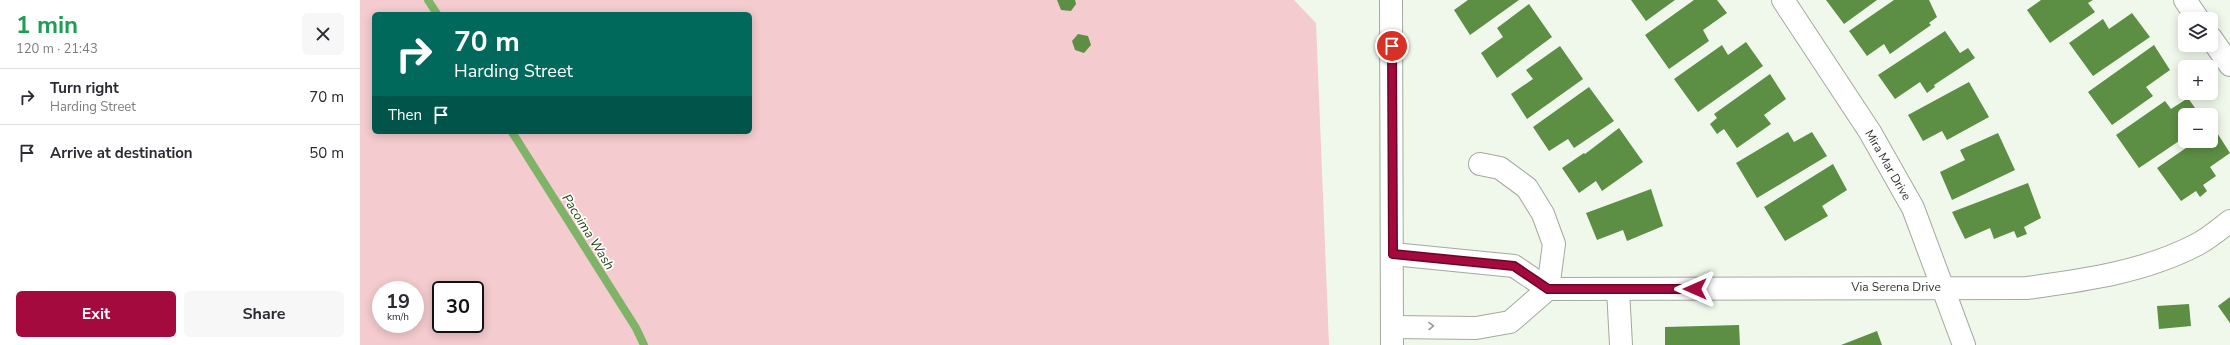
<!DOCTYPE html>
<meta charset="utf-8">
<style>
:root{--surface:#fff;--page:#f7f7f7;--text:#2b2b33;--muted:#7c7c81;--line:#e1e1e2;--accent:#a40a3e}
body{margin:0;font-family:"Nunito Sans",sans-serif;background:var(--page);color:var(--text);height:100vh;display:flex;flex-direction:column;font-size:15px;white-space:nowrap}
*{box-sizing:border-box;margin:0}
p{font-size:13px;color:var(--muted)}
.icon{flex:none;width:22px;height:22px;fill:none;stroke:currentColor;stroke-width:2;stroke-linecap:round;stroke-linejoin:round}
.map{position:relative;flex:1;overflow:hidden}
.sheet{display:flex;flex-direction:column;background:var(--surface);width:360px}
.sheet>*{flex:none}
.hud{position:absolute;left:12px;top:12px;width:380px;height:122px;border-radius:6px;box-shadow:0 2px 10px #0003;background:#00695c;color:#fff;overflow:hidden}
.controls{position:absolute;left:1818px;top:12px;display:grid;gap:8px}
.controls a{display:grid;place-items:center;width:40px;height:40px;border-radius:6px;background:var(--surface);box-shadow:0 2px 10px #0003;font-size:20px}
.speed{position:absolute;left:12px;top:281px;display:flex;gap:8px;font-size:20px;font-weight:700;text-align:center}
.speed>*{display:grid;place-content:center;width:52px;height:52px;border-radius:50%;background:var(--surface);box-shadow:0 2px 10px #0003;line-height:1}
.speed small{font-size:10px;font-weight:400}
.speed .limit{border:2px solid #111;border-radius:6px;background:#fff;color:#111}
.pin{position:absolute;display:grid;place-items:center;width:34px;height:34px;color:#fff;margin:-17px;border:2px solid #fff;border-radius:50%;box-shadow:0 1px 4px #0007}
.me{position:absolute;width:44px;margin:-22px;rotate:270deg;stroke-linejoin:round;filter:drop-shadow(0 0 3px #0008)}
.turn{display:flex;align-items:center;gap:14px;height:84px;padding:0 16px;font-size:18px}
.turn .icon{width:52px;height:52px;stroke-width:2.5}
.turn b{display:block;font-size:28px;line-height:34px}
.then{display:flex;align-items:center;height:38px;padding:0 16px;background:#0003;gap:8px;font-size:15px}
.round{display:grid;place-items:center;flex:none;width:42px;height:42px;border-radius:6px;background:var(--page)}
.summary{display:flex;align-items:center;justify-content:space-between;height:68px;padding:0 16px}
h1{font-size:24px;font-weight:700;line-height:30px;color:#1e9e55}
.cta{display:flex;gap:8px;margin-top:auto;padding:8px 16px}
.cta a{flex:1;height:46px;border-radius:6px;background:var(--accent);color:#fff;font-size:16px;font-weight:700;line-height:46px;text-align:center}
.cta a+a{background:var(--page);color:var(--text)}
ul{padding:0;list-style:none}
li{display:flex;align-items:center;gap:12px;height:56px;padding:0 16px;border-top:1px solid var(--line)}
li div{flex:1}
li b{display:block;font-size:15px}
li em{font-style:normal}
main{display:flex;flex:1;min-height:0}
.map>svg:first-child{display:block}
.green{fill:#f4cbcf;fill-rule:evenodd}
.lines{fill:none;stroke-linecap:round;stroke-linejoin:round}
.stream{stroke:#7fb367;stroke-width:8}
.building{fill:#5c8e44}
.minor-casing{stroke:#a2aa9e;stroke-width:24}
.minor{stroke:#fff;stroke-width:22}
.oneway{stroke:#989a98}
.route-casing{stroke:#6b0628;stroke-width:10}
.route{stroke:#a40a3e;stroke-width:7}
.labels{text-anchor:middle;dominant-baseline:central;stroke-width:3.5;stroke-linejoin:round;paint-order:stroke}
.street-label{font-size:12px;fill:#323530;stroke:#fff}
.water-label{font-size:13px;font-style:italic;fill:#1d3e08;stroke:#fff}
</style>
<main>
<section class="sheet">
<div class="summary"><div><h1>1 min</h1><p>120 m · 21:43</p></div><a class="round"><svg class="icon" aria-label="close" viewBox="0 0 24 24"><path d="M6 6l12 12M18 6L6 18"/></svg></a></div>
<ul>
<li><svg class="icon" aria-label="right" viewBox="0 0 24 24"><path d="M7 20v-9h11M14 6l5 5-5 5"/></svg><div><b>Turn right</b><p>Harding Street</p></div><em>70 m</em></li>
<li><svg class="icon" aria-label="arrive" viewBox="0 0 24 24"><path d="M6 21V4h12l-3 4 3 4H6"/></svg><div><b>Arrive at destination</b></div><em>50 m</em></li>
</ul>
<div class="cta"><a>Exit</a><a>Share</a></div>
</section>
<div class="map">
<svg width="1870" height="345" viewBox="0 0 1870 345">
<rect width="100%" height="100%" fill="#eff8eb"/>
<path class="green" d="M 0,0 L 934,0 L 956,23 L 969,345 L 0,345 ZM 14,14 L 390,14 L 390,132 L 14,132 ZM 21,290 L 55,290 L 55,324 L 21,324 ZM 81,290 L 115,290 L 115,324 L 81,324 Z"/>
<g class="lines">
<g class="stream">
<path d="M 68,0 L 77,14"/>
<path d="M 152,132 L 276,328 L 284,345"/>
</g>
</g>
<g class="building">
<path d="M 697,0 L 715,0 L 716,4 L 711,11 L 701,10 Z"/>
<path d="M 1108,0 L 1159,0 L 1110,35 L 1094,10 Z"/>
<path d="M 1271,0 L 1315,0 L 1286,21 Z"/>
<path d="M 1334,0 L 1357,0 L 1367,13 L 1343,30 L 1349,41 L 1309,69 L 1285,35 Z"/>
<path d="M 1466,0 L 1517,0 L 1484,24 Z"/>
<path d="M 1534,0 L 1569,0 L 1577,17 L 1569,23 L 1571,25 L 1530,54 L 1524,44 L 1507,56 L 1489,31 Z"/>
<path d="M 1681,0 L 1733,0 L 1728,3 L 1735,12 L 1690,43 L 1667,10 Z"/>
<path d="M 1169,4 L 1192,37 L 1137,78 L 1121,53 L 1143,37 L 1137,28 Z"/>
<path d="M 1772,13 L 1790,37 L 1733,76 L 1709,43 L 1743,19 L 1749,29 Z"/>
<path d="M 1585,31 L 1600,53 L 1608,48 L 1615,58 L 1574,85 L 1575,87 L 1567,93 L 1560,82 L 1535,99 L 1518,75 Z"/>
<path d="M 718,34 L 728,36 L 731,45 L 724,53 L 715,50 L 712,41 Z"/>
<path d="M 1386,42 L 1403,66 L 1338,112 L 1314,79 L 1362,45 L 1368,55 Z"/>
<path d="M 1794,45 L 1810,70 L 1786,87 L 1793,96 L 1752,125 L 1728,92 Z"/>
<path d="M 1200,46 L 1223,79 L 1167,119 L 1151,94 L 1173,79 L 1166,70 Z"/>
<path d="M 1410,74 L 1426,99 L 1404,115 L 1411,124 L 1377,148 L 1364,129 L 1357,134 L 1350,124 L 1357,118 L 1354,114 Z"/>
<path d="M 1609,82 L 1629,117 L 1587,140 L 1582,131 L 1563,141 L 1548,115 Z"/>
<path d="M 1229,87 L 1254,121 L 1214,148 L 1208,139 L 1189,151 L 1173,127 Z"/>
<path d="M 1828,98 L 1840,115 L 1825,115 L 1825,137 L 1779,168 L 1756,135 L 1805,101 L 1811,109 Z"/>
<path d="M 1259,128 L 1283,162 L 1242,191 L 1236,181 L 1219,193 L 1202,168 L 1224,153 L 1225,154 Z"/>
<path d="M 1854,128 L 1870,153 L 1850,167 L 1856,176 L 1843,185 L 1847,191 L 1840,197 L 1836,191 L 1821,201 L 1797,168 L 1836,141 L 1851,141 L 1851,131 Z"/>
<path d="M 1428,132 L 1434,142 L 1452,132 L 1467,156 L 1397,198 L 1376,163 Z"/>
<path d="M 1638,133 L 1655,170 L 1592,200 L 1580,172 L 1605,160 L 1600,150 Z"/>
<path d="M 1473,164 L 1487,190 L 1462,206 L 1468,216 L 1425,241 L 1404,207 Z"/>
<path d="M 1668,183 L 1681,218 L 1664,227 L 1667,234 L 1657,238 L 1654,231 L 1634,239 L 1630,228 L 1605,239 L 1592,212 Z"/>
<path d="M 1291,189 L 1303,226 L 1267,241 L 1263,230 L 1237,240 L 1226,213 Z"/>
<path d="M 1870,297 L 1870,323 L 1858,306 Z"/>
<path d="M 1829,304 L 1831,326 L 1799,329 L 1797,306 Z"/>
<path d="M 1379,325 L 1380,345 L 1305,345 L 1305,327 Z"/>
<path d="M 1517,331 L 1522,345 L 1481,345 Z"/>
</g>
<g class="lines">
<defs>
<g id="minor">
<path d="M 1031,0 L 1032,345"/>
<path d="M 1423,0 L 1510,132 L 1553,208 L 1604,345"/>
<path d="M 1825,0 L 1838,19"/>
<path d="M 1851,38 L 1870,65"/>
<path d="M 1120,164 L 1140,168 L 1167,188 L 1183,214 L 1194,244 L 1188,289"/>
<path d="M 1033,254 L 1154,266 L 1188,289 L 1667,288 C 1725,280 1785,272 1838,244 C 1849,238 1860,229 1870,221"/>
<path d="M 1258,289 L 1261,345"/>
<path d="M 1032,327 L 1116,328 L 1150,322 L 1188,289"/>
</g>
</defs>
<use href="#minor" class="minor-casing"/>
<use href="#minor" class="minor"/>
</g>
<defs><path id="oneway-chevron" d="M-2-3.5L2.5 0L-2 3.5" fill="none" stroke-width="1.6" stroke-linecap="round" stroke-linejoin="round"/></defs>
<use class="oneway" href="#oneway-chevron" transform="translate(1071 326) rotate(-1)"/>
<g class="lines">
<defs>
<path id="route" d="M 1032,46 L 1033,254 L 1154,266 L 1188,289 L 1335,289"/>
</defs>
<use href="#route" class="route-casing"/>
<use href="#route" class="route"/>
</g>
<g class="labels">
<g class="street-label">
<text transform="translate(1528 165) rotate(60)">Mira Mar Drive</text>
<text x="1536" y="287">Via Serena Drive</text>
</g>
<g class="water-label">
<text transform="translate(228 232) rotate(58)">Pacoima Wash</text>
</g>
</g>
</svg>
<div class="controls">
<a><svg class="icon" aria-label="layers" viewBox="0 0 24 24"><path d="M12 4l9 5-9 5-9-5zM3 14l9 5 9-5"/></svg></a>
<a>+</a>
<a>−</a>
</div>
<div class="speed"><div>19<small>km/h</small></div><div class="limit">30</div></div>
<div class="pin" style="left:1032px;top:46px;background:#d93025"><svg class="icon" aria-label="arrive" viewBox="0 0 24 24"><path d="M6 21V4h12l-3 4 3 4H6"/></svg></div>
<svg class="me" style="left:1335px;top:289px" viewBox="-20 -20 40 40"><path d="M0-17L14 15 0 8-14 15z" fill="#a40a3e" stroke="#fff" stroke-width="4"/></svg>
<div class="hud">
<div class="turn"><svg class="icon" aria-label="right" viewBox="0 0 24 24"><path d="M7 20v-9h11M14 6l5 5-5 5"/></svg><div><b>70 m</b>Harding Street</div></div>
<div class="then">Then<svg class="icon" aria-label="arrive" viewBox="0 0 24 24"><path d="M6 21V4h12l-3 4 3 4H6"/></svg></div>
</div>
</div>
</main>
